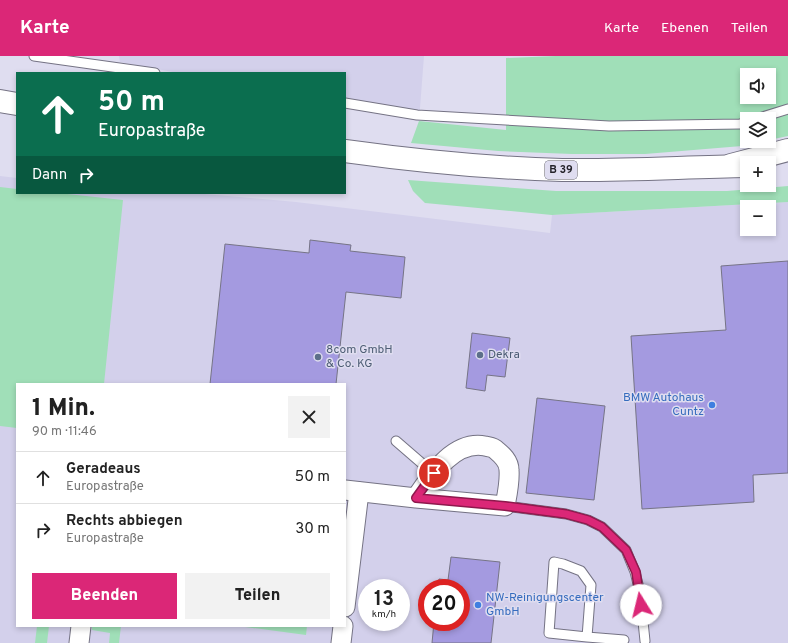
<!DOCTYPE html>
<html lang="de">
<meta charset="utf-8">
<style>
:root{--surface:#fff;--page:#f2f2f2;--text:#222;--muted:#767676;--line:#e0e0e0;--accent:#db2777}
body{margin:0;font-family:Overpass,sans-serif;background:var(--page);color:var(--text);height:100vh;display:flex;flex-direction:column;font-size:15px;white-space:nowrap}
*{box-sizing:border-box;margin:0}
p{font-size:13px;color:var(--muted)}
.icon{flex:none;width:22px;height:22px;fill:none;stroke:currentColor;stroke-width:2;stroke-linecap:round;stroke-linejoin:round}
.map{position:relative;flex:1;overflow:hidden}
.details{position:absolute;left:16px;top:327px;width:330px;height:244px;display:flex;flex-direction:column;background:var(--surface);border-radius:0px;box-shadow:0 2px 6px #0003}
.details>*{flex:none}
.top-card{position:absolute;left:16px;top:16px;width:330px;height:122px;border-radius:0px;box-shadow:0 2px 6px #0003;background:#0b6e4f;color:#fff;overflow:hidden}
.tools{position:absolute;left:740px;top:12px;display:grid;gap:8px}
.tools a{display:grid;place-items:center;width:36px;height:36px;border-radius:0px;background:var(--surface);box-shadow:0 2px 6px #0003;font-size:20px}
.speed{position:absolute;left:358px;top:523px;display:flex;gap:8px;font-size:20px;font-weight:700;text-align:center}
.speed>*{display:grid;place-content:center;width:52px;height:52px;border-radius:50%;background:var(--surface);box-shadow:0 2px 6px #0003;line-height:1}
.speed small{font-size:10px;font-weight:400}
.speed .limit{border:6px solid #d22;background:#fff;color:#111}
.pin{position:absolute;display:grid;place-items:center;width:34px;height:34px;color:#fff;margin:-17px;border:2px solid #fff;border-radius:50%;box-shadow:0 1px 4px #0007}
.me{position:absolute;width:44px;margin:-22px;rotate:351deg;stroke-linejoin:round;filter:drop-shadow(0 0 3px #0008)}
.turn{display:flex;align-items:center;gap:14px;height:84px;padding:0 16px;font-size:18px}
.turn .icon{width:52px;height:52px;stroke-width:2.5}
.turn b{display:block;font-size:28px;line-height:34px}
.then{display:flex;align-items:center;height:38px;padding:0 16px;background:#0003;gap:8px;font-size:15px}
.round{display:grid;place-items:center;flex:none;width:42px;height:42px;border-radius:0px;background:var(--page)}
.overview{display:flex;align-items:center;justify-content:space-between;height:68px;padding:0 16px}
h1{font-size:24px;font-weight:800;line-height:30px}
.primary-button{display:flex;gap:8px;margin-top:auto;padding:8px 16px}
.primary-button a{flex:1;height:46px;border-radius:0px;background:var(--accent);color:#fff;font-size:16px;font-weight:800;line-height:46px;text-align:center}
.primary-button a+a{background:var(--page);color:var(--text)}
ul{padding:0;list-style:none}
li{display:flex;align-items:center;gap:12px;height:52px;padding:0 16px;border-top:1px solid var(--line)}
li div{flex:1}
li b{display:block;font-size:15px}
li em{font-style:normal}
header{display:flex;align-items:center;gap:24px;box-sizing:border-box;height:56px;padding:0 20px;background:var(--accent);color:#fff}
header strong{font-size:19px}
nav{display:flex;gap:22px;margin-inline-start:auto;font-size:14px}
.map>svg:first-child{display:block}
.built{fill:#d3d0eb;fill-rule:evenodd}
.green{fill:#a0dfb8;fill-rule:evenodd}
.building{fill:#a49ae0;stroke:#767486}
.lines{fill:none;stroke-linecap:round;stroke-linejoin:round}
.lane-casing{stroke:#757384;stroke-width:11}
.street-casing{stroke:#757384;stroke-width:21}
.primary-casing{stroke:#757384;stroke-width:24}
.lane{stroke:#fff;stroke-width:9}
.street{stroke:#fff;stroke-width:19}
.primary{stroke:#fff;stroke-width:22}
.route-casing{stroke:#8e194d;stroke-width:10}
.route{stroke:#db2777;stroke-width:7}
.service-dot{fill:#5c6f8a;stroke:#dfddf0;stroke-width:1.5}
.shop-dot{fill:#3f7fe0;stroke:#dfddf0;stroke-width:1.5}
.labels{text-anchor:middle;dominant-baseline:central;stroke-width:3;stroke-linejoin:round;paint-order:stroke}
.shield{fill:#dfddf0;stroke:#5c5b65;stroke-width:1}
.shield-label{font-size:11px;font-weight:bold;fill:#24232a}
.service-label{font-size:12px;fill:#4e5e75;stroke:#dfddf0;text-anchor:start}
.shop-label{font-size:12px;fill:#366cbe;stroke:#dfddf0;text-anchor:end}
</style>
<header>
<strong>Karte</strong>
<nav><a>Karte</a><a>Ebenen</a><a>Teilen</a></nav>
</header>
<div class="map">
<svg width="788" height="587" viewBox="0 0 788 587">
<rect width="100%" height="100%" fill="#dfddf0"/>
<g class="built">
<path d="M 119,0 L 424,0 L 419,65 L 345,50 L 345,17 L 178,17 L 120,6 Z"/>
<path d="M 0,120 L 17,122 L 17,137 L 193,137 L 296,146 L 550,177 L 552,159 L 788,146 L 788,587 L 0,587 ZM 747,151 L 769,151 L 769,173 L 747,173 ZM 17,328 L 345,328 L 345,570 L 17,570 ZM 367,532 L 401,532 L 401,566 L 367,566 ZM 427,532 L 461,532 L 461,566 L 427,566 Z"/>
</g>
<g class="green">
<path d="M 556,0 L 788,0 L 788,80 L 769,84 L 769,63 L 747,63 L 747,85 L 766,85 L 742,90 L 645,98 L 572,98 L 498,95 L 411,87 L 419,65 L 506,74 L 506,2 ZM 747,19 L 769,19 L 769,41 L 747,41 Z"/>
<path d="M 408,124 L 556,135 L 727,135 L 788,130 L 788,146 L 552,159 L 425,147 L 413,135 Z"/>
<path d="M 0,131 L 17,133 L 17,137 L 58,137 L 123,144 L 104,328 L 17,328 L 17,372 L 0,370 Z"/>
<path d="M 37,570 L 49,570 L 47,587 L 35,587 Z"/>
<path d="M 92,570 L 121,570 L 119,587 L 109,587 L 110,577 L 92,574 Z"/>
<path d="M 238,570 L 307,570 L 306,579 Z"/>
</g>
<g class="building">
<path d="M 310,184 L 351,189 L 350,195 L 405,201 L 401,242 L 346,236 L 336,328 L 210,328 L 225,188 L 309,197 Z"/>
<path d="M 788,205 L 788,417 L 753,419 L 754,446 L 642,453 L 631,280 L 726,274 L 721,210 Z"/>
<path d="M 472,277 L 510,282 L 505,321 L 487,319 L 485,335 L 466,332 Z"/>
<path d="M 537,342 L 605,350 L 594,444 L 526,437 Z"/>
<path d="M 451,501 L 500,506 L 491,587 L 432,587 L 434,566 L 461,566 L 461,532 L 438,532 L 439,523 L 448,524 Z"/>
</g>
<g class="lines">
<defs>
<g id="lane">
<path d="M 34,0 L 155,17"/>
<path d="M 345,47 L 417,59 L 609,70 L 740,68 L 747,66"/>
<path d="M 756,63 L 788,53"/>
<path d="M 396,385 L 433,417"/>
<path d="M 505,450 L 566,458 L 588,464 L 602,471 L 626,494 L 635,516 L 640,536 L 645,585"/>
<path d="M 587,581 L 549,577 L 554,506 L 563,508 L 581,515 L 591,529 L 587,581 L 624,584"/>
</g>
<g id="street">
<path d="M 345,434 L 416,442 L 505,450 C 507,439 510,426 509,414 C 509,405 502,399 496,394 C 493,391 489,391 485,390 C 453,384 431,420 416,442"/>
<path d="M 345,551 L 359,436"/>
<path d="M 79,587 L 81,570"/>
<path d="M 341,587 L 343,570"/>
</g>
<g id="primary">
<path d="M 0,45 L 17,48"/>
<path d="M 345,95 C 417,105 490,112 562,114 C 624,115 685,111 747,110"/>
<path d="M 731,109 L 788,94"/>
</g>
</defs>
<use href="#lane" class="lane-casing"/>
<use href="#street" class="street-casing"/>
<use href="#primary" class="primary-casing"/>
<use href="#lane" class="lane"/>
<use href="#street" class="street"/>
<use href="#primary" class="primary"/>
</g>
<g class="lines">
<defs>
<path id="route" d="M 434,417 L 416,442 L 505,450 L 566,458 L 588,464 L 602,471 L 626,494 L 636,516 L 641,549"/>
</defs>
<use href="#route" class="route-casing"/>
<use href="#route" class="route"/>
</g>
<g class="service-dot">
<circle cx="480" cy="299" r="4"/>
<circle cx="318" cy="301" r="4"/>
</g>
<g class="shop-dot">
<circle cx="712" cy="349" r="4"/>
<circle cx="478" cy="549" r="4"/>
</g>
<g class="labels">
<rect class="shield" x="545" y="105" width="32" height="18" rx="3"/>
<g class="shield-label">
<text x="561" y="114">B 39</text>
</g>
<g class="service-label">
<text x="326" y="294">8com GmbH<tspan x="326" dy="14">&amp; Co. KG</tspan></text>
<text x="488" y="299">Dekra</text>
</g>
<g class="shop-label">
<text x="704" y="342">BMW Autohaus<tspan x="704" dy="14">Cuntz</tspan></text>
<text x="486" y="542" text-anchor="start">NW-Reinigungscenter<tspan x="486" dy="14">GmbH</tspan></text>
</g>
</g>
</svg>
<div class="tools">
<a><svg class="icon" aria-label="sound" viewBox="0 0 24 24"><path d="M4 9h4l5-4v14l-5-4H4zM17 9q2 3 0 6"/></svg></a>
<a><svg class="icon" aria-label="layers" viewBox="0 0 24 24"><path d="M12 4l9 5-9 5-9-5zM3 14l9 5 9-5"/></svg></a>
<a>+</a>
<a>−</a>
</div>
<div class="speed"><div>13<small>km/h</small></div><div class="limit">20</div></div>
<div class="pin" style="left:434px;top:417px;background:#d93025"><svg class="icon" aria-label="arrive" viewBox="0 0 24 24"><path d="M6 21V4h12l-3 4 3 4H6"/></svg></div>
<svg class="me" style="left:641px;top:549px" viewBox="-20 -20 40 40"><circle r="19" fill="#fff"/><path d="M0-13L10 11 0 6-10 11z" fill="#db2777"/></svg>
<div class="top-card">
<div class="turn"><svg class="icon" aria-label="ahead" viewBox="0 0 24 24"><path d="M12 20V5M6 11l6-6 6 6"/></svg><div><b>50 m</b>Europastraße</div></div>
<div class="then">Dann<svg class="icon" aria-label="right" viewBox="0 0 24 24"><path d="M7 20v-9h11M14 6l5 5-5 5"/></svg></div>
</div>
<section class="details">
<div class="overview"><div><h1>1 Min.</h1><p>90 m · 11:46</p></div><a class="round"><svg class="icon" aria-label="close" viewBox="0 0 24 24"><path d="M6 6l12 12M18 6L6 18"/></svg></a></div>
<ul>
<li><svg class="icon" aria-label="ahead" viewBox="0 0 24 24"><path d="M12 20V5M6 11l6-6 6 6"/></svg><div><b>Geradeaus</b><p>Europastraße</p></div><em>50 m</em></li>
<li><svg class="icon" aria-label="right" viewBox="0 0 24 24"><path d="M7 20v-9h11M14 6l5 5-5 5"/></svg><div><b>Rechts abbiegen</b><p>Europastraße</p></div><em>30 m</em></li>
</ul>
<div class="primary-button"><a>Beenden</a><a>Teilen</a></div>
</section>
</div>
